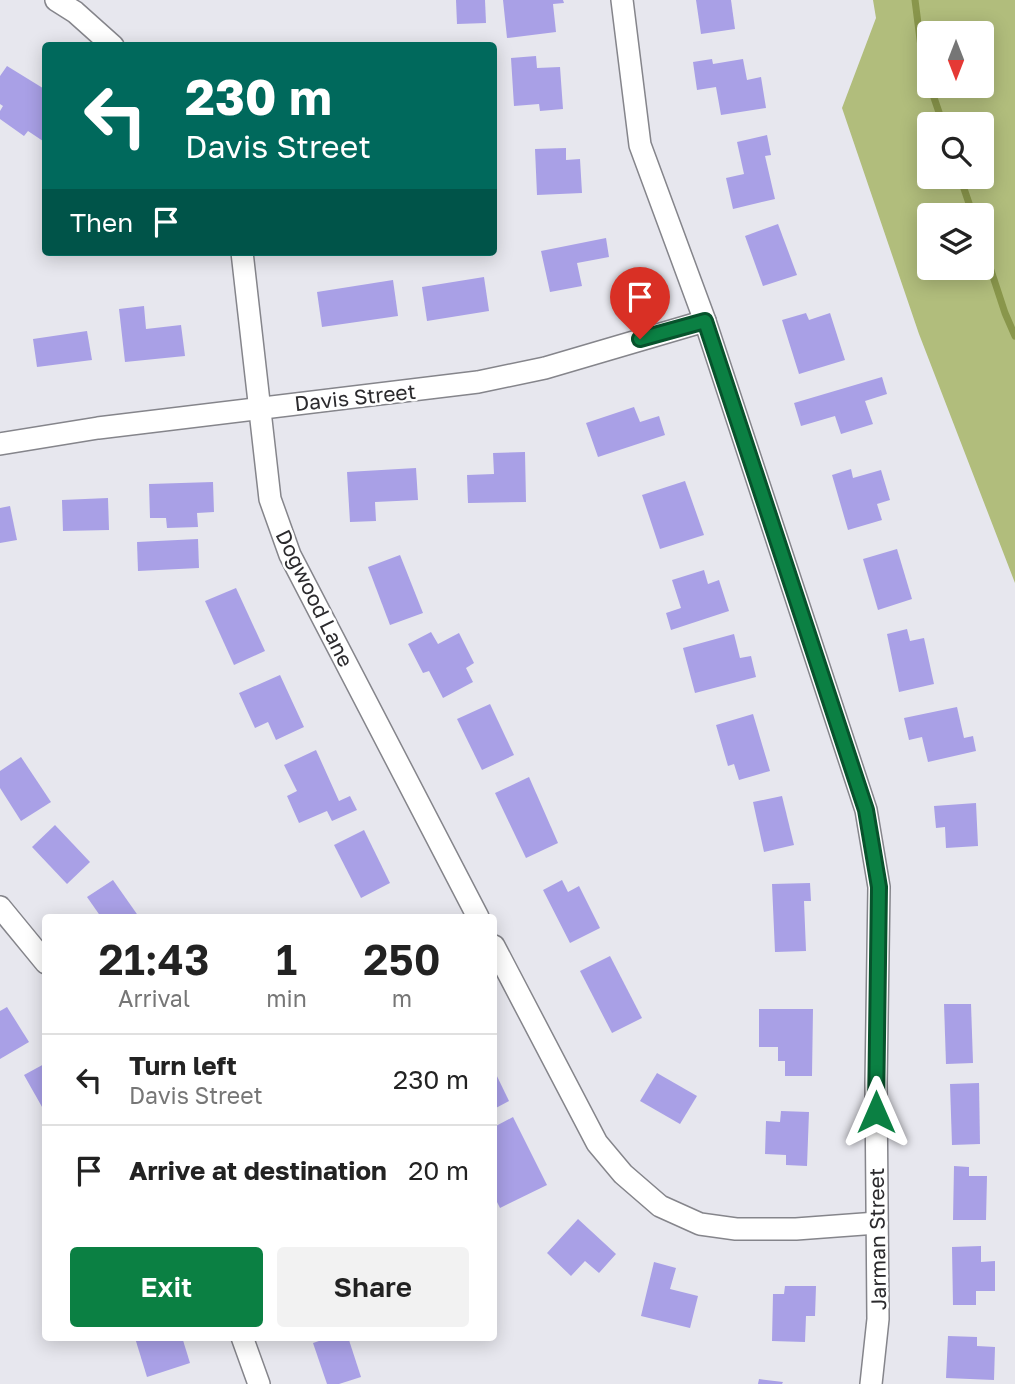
<!DOCTYPE html>
<style>
:root{--surface:#fff;--page:#f2f2f2;--text:#222;--muted:#767676;--line:#e0e0e0;--accent:#0b8043}
body{margin:0;font-family:"Golos Text",sans-serif;background:var(--page);color:var(--text);height:100vh;display:flex;flex-direction:column;font-size:26px;white-space:nowrap}
*{box-sizing:border-box;margin:0}
p{font-size:23px;color:var(--muted)}
.icon{flex:none;width:38px;height:38px;fill:none;stroke:currentColor;stroke-width:2;stroke-linecap:round;stroke-linejoin:round}
.map{position:relative;flex:1;overflow:hidden}
.panel{position:absolute;left:42px;top:914px;width:455px;height:427px;display:flex;flex-direction:column;background:var(--surface);border-radius:7px;box-shadow:0 4px 18px #0003}
.panel>*{flex:none}
.top-card{position:absolute;left:42px;top:42px;width:455px;height:214px;border-radius:7px;box-shadow:0 4px 18px #0003;background:#00695c;color:#fff;overflow:hidden}
.needle{width:46px;rotate:180deg}
.fabs{position:absolute;left:917px;top:21px;display:grid;gap:14px}
.fabs a{display:grid;place-items:center;width:77px;height:77px;border-radius:7px;background:var(--surface);box-shadow:0 4px 18px #0003;font-size:35px}
.pin{position:absolute;display:grid;place-items:center;width:60px;height:60px;color:#fff;margin:-72px -30px;border-radius:50% 50% 50% 0;rotate:-45deg;box-shadow:0 0 7px #0007}
.pin .icon{rotate:45deg}
.me{position:absolute;width:77px;margin:-38px;rotate:0deg;stroke-linejoin:round;filter:drop-shadow(0 0 5px #0008)}
.turn{display:flex;align-items:center;gap:24px;height:147px;padding:0 28px;font-size:32px}
.turn .icon{width:91px;height:91px;stroke-width:2.5}
.turn b{display:block;font-size:49px;line-height:60px}
.then{display:flex;align-items:center;height:66px;padding:0 28px;background:#0003;gap:14px;font-size:26px}
.eta{display:flex;justify-content:space-evenly;align-items:center;height:119px;text-align:center}
.eta b{font-size:42px;font-weight:600;line-height:49px}
.cta{display:flex;gap:14px;margin-top:auto;padding:14px 28px}
.cta a{flex:1;height:80px;border-radius:7px;background:var(--accent);color:#fff;font-size:28px;font-weight:600;line-height:80px;text-align:center}
.cta a+a{background:var(--page);color:var(--text)}
ul{padding:0;list-style:none}
li{display:flex;align-items:center;gap:21px;height:91px;padding:0 28px;border-top:2px solid var(--line)}
li div{flex:1}
li b{display:block;font-size:26px}
li em{font-style:normal}
.map>svg:first-child{display:block}
.green{fill:#b1bd7c;fill-rule:evenodd}
.lines{fill:none;stroke-linecap:round;stroke-linejoin:round}
.stream{stroke:#89964b;stroke-width:7}
.building{fill:#a9a0e6}
.street-casing{stroke:#85858b;stroke-width:24}
.street{stroke:#fff;stroke-width:21}
.route-casing{stroke:#07532c;stroke-width:18}
.route{stroke:#0b8043;stroke-width:12}
.labels{text-anchor:middle;dominant-baseline:central;stroke-width:5;stroke-linejoin:round;paint-order:stroke}
.street-label{font-size:21px;fill:#2b2a2d;stroke:#fff}
</style>
<div class="map">
<svg width="1015" height="1384" viewBox="0 0 1015 1384">
<rect width="100%" height="100%" fill="#e7e7ee"/>
<path class="green" d="M 873,0 L 1015,0 L 1015,583 L 919,334 L 842,108 L 876,18 ZM 929,33 L 982,33 L 982,86 L 929,86 ZM 929,124 L 982,124 L 982,177 L 929,177 ZM 929,215 L 982,215 L 982,268 L 929,268 Z"/>
<g class="lines">
<g class="stream">
<path d="M 915,0 L 921,47 L 929,82"/>
<path d="M 930,86 L 943,124"/>
<path d="M 960,177 L 973,215"/>
<path d="M 982,243 L 1005,313 L 1015,336"/>
</g>
</g>
<g class="building">
<path d="M 456,0 L 485,0 L 486,23 L 457,24 Z"/>
<path d="M 503,0 L 563,0 L 564,3 L 553,4 L 556,32 L 507,38 Z"/>
<path d="M 696,0 L 731,0 L 735,29 L 701,34 Z"/>
<path d="M 536,56 L 537,68 L 560,67 L 563,109 L 540,111 L 539,104 L 514,106 L 511,58 Z"/>
<path d="M 712,59 L 713,64 L 743,59 L 747,80 L 761,77 L 766,108 L 721,115 L 716,87 L 697,90 L 693,62 Z"/>
<path d="M 7,66 L 46,90 L 46,143 L 28,131 L 24,136 L 0,119 L 0,111 L 3,106 L 0,104 L 0,76 Z"/>
<path d="M 767,135 L 771,155 L 765,156 L 775,199 L 733,209 L 726,178 L 744,174 L 737,142 Z"/>
<path d="M 566,148 L 566,160 L 580,159 L 582,193 L 537,195 L 535,149 Z"/>
<path d="M 778,224 L 797,275 L 763,286 L 745,236 Z"/>
<path d="M 606,238 L 609,257 L 577,263 L 582,286 L 550,292 L 541,251 Z"/>
<path d="M 484,277 L 489,311 L 427,321 L 422,287 Z"/>
<path d="M 393,280 L 398,316 L 322,327 L 317,292 Z"/>
<path d="M 144,306 L 146,329 L 181,325 L 185,356 L 125,362 L 119,309 Z"/>
<path d="M 806,313 L 809,320 L 830,313 L 845,360 L 799,374 L 782,320 Z"/>
<path d="M 87,331 L 92,360 L 37,367 L 33,339 Z"/>
<path d="M 882,377 L 887,394 L 865,401 L 873,424 L 841,434 L 835,416 L 801,426 L 794,403 Z"/>
<path d="M 634,407 L 640,422 L 659,416 L 665,435 L 598,457 L 586,423 Z"/>
<path d="M 525,452 L 526,502 L 468,503 L 467,475 L 494,474 L 493,453 Z"/>
<path d="M 416,468 L 418,500 L 375,502 L 376,521 L 350,522 L 347,472 Z"/>
<path d="M 851,469 L 853,478 L 881,470 L 890,500 L 877,504 L 882,520 L 848,530 L 832,475 Z"/>
<path d="M 685,481 L 704,535 L 660,549 L 642,495 Z"/>
<path d="M 213,482 L 214,512 L 197,513 L 198,527 L 167,528 L 166,518 L 150,518 L 149,484 Z"/>
<path d="M 108,498 L 109,530 L 63,531 L 62,500 Z"/>
<path d="M 10,506 L 17,540 L 0,543 L 0,508 Z"/>
<path d="M 198,539 L 199,568 L 138,571 L 137,542 Z"/>
<path d="M 897,549 L 912,599 L 878,610 L 863,559 Z"/>
<path d="M 400,555 L 423,613 L 390,625 L 368,567 Z"/>
<path d="M 704,570 L 708,584 L 719,580 L 729,611 L 671,630 L 666,613 L 681,608 L 672,580 Z"/>
<path d="M 236,588 L 265,651 L 234,665 L 205,601 Z"/>
<path d="M 907,629 L 910,641 L 924,638 L 934,684 L 899,692 L 887,634 Z"/>
<path d="M 431,632 L 438,644 L 459,633 L 474,663 L 466,668 L 473,682 L 443,698 L 429,671 L 423,673 L 408,644 Z"/>
<path d="M 734,634 L 740,658 L 751,656 L 756,677 L 695,693 L 683,648 Z"/>
<path d="M 280,675 L 304,727 L 276,740 L 268,722 L 255,728 L 239,693 Z"/>
<path d="M 490,704 L 514,755 L 482,770 L 457,719 Z"/>
<path d="M 957,707 L 964,738 L 973,736 L 976,751 L 928,762 L 922,737 L 909,740 L 904,718 Z"/>
<path d="M 753,714 L 770,771 L 739,780 L 734,764 L 728,766 L 716,725 Z"/>
<path d="M 316,750 L 339,801 L 350,796 L 357,810 L 332,821 L 327,811 L 299,823 L 287,796 L 297,791 L 284,765 Z"/>
<path d="M 21,757 L 51,802 L 21,821 L 0,788 L 0,771 Z"/>
<path d="M 529,777 L 558,843 L 526,858 L 495,793 Z"/>
<path d="M 782,796 L 794,845 L 764,852 L 753,802 Z"/>
<path d="M 976,803 L 978,846 L 946,848 L 945,827 L 936,828 L 934,806 Z"/>
<path d="M 55,825 L 90,862 L 67,884 L 32,847 Z"/>
<path d="M 364,830 L 390,883 L 361,898 L 334,845 Z"/>
<path d="M 113,880 L 139,917 L 101,917 L 87,897 Z"/>
<path d="M 562,880 L 568,892 L 579,886 L 600,928 L 570,943 L 543,890 Z"/>
<path d="M 810,883 L 811,901 L 804,901 L 806,951 L 775,952 L 772,884 Z"/>
<path d="M 610,956 L 642,1018 L 612,1033 L 580,971 Z"/>
<path d="M 944,1004 L 971,1004 L 973,1063 L 946,1064 Z"/>
<path d="M 7,1007 L 29,1042 L 0,1059 L 0,1011 Z"/>
<path d="M 759,1009 L 813,1009 L 812,1076 L 785,1076 L 785,1061 L 778,1061 L 778,1047 L 759,1047 Z"/>
<path d="M 46,1063 L 46,1114 L 24,1075 Z"/>
<path d="M 494,1070 L 509,1101 L 494,1109 Z"/>
<path d="M 657,1073 L 697,1096 L 680,1124 L 640,1101 Z"/>
<path d="M 979,1083 L 980,1144 L 952,1145 L 950,1084 Z"/>
<path d="M 781,1111 L 809,1112 L 807,1166 L 786,1165 L 786,1155 L 765,1154 L 766,1121 L 780,1122 Z"/>
<path d="M 513,1117 L 547,1185 L 500,1208 L 494,1196 L 494,1127 Z"/>
<path d="M 954,1166 L 969,1167 L 969,1176 L 987,1176 L 986,1220 L 953,1220 Z"/>
<path d="M 578,1219 L 616,1254 L 599,1273 L 585,1261 L 571,1276 L 547,1253 Z"/>
<path d="M 981,1246 L 981,1262 L 995,1261 L 995,1291 L 976,1291 L 976,1305 L 953,1305 L 952,1247 Z"/>
<path d="M 654,1262 L 676,1268 L 670,1289 L 698,1296 L 690,1328 L 641,1316 Z"/>
<path d="M 785,1286 L 816,1286 L 815,1316 L 806,1316 L 805,1342 L 772,1341 L 773,1294 L 784,1294 Z"/>
<path d="M 948,1336 L 977,1337 L 977,1346 L 995,1347 L 994,1380 L 946,1378 Z"/>
<path d="M 139,1337 L 182,1337 L 190,1363 L 147,1377 L 135,1338 Z"/>
<path d="M 331,1337 L 348,1337 L 361,1377 L 339,1384 L 327,1384 L 313,1343 Z"/>
<path d="M 759,1379 L 783,1382 L 782,1384 L 758,1384 Z"/>
</g>
<g class="lines">
<defs>
<g id="street">
<path d="M 56,0 L 75,12 L 113,46"/>
<path d="M 622,0 L 640,145 L 705,321 L 866,810 L 879,887 L 876,1084 L 878,1319 L 871,1384"/>
<path d="M 242,252 L 270,499 L 290,555 L 478,917"/>
<path d="M 0,444 L 98,428 L 478,382 L 545,368 L 705,321"/>
<path d="M 0,907 L 46,963"/>
<path d="M 494,946 L 597,1143 L 623,1174 L 660,1206 L 700,1224 L 736,1229 L 796,1229 L 877,1223"/>
<path d="M 242,1337 L 259,1384"/>
</g>
</defs>
<use href="#street" class="street-casing"/>
<use href="#street" class="street"/>
</g>
<g class="lines">
<defs>
<path id="route" d="M 640,339 L 705,321 L 866,810 L 879,887 L 876,1112"/>
</defs>
<use href="#route" class="route-casing"/>
<use href="#route" class="route"/>
</g>
<g class="labels">
<g class="street-label">
<text transform="translate(355 397) rotate(-6)">Davis Street</text>
<text transform="translate(315 598) rotate(64)">Dogwood Lane</text>
<text transform="translate(877 1239) rotate(-91)">Jarman Street</text>
</g>
</g>
</svg>
<div class="fabs">
<a><svg class="needle" viewBox="-14 -14 28 28"><path d="M0-13l5 13h-10z" fill="#e53935"/><path d="M0 13l5-13h-10z" fill="#767676"/></svg></a>
<a><svg class="icon" aria-label="search" viewBox="0 0 24 24"><circle cx="10" cy="10" r="6"/><path d="M15 15l6 6"/></svg></a>
<a><svg class="icon" aria-label="layers" viewBox="0 0 24 24"><path d="M12 4l9 5-9 5-9-5zM3 14l9 5 9-5"/></svg></a>
</div>
<div class="pin" style="left:640px;top:339px;background:#d93025"><svg class="icon" aria-label="arrive" viewBox="0 0 24 24"><path d="M6 21V4h12l-3 4 3 4H6"/></svg></div>
<svg class="me" style="left:876px;top:1112px" viewBox="-20 -20 40 40"><path d="M0-17L14 15 0 8-14 15z" fill="#0b8043" stroke="#fff" stroke-width="4"/></svg>
<div class="top-card">
<div class="turn"><svg class="icon" aria-label="left" viewBox="0 0 24 24"><path d="M17 20v-9H6M10 6l-5 5 5 5"/></svg><div><b>230 m</b>Davis Street</div></div>
<div class="then">Then<svg class="icon" aria-label="arrive" viewBox="0 0 24 24"><path d="M6 21V4h12l-3 4 3 4H6"/></svg></div>
</div>
<section class="panel">
<div class="eta">
<div><b>21:43</b><p>Arrival</p></div>
<div><b>1</b><p>min</p></div>
<div><b>250</b><p>m</p></div>
</div>
<ul>
<li><svg class="icon" aria-label="left" viewBox="0 0 24 24"><path d="M17 20v-9H6M10 6l-5 5 5 5"/></svg><div><b>Turn left</b><p>Davis Street</p></div><em>230 m</em></li>
<li><svg class="icon" aria-label="arrive" viewBox="0 0 24 24"><path d="M6 21V4h12l-3 4 3 4H6"/></svg><div><b>Arrive at destination</b></div><em>20 m</em></li>
</ul>
<div class="cta"><a>Exit</a><a>Share</a></div>
</section>
</div>
